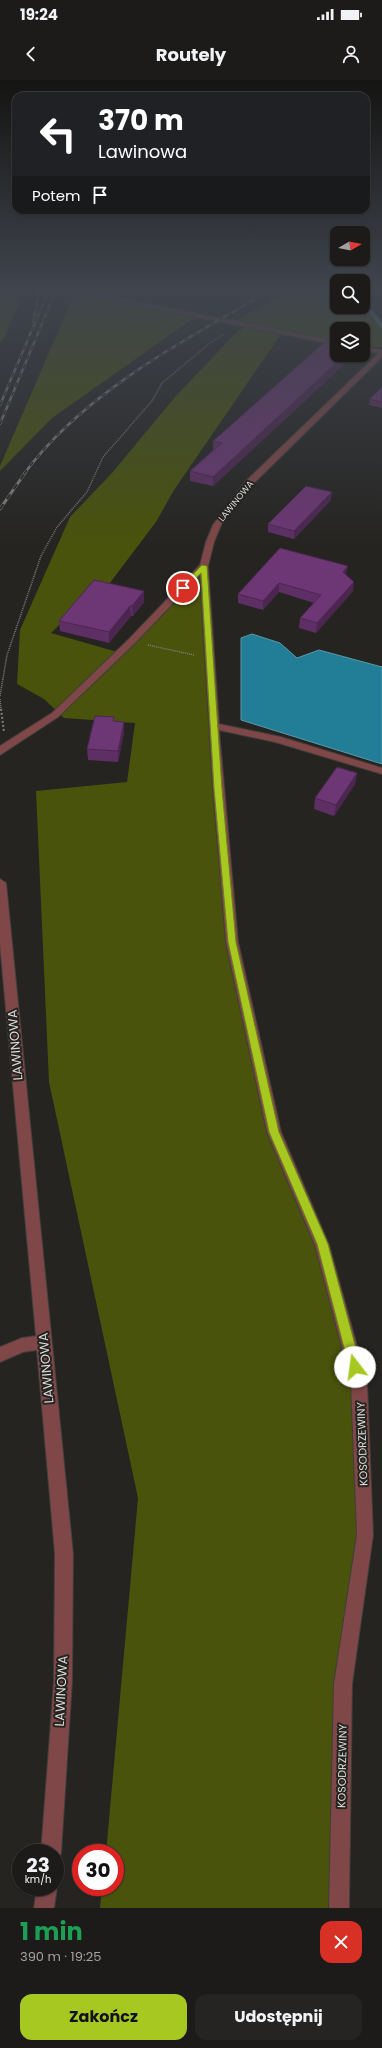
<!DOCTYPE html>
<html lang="pl">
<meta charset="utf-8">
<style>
:root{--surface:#1c1b19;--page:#252422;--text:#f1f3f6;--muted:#a0a1a2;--line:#3a3938;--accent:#a6c821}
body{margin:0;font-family:Poppins,sans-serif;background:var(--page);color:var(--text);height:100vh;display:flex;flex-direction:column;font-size:15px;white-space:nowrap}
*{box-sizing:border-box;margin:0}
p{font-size:13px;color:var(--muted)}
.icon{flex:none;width:22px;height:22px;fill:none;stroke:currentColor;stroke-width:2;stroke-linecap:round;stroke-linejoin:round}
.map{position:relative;height:1828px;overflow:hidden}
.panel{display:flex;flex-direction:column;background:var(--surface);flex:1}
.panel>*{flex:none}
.top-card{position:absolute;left:12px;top:12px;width:358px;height:122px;border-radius:12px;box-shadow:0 1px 3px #0004,0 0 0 1px var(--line);background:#202124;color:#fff;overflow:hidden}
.needle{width:26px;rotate:81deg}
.buttons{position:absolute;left:330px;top:146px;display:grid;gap:8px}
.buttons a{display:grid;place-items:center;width:40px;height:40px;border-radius:8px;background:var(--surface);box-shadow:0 1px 3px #0004,0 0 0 1px var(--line);font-size:20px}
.speed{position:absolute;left:12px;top:1764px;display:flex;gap:8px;font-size:20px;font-weight:700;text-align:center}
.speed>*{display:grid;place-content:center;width:52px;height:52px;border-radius:50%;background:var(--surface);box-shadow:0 1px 3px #0004,0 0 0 1px var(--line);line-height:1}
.speed small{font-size:10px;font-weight:400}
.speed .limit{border:6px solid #d22;background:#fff;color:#111}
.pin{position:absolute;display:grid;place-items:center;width:34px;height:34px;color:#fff;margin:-17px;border:2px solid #fff;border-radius:50%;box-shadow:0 1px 4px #0007}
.me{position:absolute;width:44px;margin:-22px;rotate:345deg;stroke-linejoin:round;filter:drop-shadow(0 0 3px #0008)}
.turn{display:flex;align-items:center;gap:14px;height:84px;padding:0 20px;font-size:18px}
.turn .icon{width:52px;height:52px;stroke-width:2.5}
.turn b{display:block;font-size:28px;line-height:34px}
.then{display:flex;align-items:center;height:38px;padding:0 20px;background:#0003;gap:8px;font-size:15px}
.round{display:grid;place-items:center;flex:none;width:42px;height:42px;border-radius:12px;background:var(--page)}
.head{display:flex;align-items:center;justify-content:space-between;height:68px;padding:0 20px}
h1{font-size:24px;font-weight:700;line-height:30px;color:#1e9e55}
.cta{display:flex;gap:8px;margin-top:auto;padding:8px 20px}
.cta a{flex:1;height:46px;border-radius:12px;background:var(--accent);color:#111;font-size:16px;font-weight:700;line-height:46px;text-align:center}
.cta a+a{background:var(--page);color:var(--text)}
.status{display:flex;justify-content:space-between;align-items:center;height:28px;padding:0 20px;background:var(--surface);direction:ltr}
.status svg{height:11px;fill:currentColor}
header{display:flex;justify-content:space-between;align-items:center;height:52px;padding:0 20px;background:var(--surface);font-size:18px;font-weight:700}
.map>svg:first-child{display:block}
.green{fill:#49530b}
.water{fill:#227d97;stroke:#5a99ab}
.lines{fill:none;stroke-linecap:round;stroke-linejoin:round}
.stream{stroke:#5a99ab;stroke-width:4}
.minor-casing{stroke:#3f3e3b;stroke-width:2}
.path-far1{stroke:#7f7e7c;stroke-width:1.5;stroke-dasharray:1 1;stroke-linecap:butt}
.path{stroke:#7f7e7c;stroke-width:2;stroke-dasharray:2 2;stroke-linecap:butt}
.minor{fill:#7f4747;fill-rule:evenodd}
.rail-far1-casing{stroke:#7e7d7a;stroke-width:2.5}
.rail-casing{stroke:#7e7d7a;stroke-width:3}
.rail-far1{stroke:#252421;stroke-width:1.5;stroke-dasharray:5;stroke-linecap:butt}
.rail{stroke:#252421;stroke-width:2;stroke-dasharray:6;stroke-linecap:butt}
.wall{fill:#5d2f64}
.shaded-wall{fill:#4c2651}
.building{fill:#6c3774;stroke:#4c2651}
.route{fill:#a6c821;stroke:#6c8215}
.labels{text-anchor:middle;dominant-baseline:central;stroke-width:4;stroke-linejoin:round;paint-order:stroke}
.far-street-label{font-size:9px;fill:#dcdbd9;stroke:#252421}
.street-label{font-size:11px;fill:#dcdbd9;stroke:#252421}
.near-street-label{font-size:13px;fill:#dcdbd9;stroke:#252421}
</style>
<div class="status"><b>19:24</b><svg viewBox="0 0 49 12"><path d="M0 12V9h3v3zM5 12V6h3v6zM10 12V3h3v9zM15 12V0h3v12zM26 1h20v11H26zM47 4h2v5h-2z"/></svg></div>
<header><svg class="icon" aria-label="back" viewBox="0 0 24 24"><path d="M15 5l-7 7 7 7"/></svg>Routely<svg class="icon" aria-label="person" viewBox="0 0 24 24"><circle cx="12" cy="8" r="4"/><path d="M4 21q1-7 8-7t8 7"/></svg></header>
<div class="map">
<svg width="382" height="1828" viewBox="0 0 382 1828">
<rect width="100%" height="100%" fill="#252421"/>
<g class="green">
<path d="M 0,210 L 26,210 L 3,260 L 0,261 Z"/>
<path d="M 76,210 L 109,219 L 198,235 L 52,338 L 0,391 L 0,386 Z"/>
<path d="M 288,210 L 337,210 L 337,227 L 363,227 L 363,223 L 382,240 L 382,267 L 363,267 L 363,249 L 337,249 L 337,261 L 286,250 L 281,254 L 174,410 L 156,442 L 94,524 L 70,534 L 51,553 L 121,573 L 204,486 L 232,862 L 274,1052 L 322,1165 L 359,1302 L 365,1455 L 343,1604 L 339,1828 L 100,1828 L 102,1807 L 115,1807 L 115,1773 L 106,1773 L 138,1418 L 49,1002 L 36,711 L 127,702 L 135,643 L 64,638 L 44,619 L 17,604 L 20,550 L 70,437 L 112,393 L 175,317 L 234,255 L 248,244 L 236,241 Z"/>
</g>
<path class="water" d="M 252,554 L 280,563 L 297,578 L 319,570 L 382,587 L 382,684 L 241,640 L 241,558 Z"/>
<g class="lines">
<path class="stream" d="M 363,226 L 372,233 L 382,246"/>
<defs>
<g id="minor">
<path d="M 85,210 L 94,210 L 112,217 L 337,261 L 337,265 L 111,220 Z"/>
<path d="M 363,267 L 382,270 L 382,277 L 250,407 L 221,445 L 214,462 L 208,486 L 219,644 L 281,657 L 382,688 L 382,694 L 275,662 L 219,650 L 238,862 L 281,1052 L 329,1165 L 367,1302 L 373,1455 L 352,1604 L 349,1828 L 329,1828 L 334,1604 L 357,1455 L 351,1302 L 315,1165 L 267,1052 L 226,862 L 213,709 L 200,495 L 135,563 L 58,637 L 0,675 L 0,666 L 52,633 L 129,559 L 200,485 L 206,462 L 213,445 L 244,403 L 379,273 L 363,271 Z"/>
<path d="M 0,799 L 6,803 L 73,1474 L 72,1601 L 61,1773 L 58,1780 L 55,1781 L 55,1773 L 41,1773 L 54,1601 L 55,1474 L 37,1270 L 23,1272 L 0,1282 L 0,1267 L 22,1258 L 36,1256 L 0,864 Z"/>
<path d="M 55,1802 L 57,1807 L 54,1828 L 34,1828 L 37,1807 L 55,1807 Z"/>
</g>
</defs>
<use href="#minor" class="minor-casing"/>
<g class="path-far1">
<path d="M 148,565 L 194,575"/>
<path d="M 0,616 L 7,575 L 41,476 L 57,447 L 87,412 L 103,377 L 152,321 L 162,303 L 210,263 L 224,254"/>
<path d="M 0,619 L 1,630"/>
</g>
<path class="path" d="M 1,629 L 4,652"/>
<use href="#minor" class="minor"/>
<defs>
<g id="rail-far1">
<path d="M 33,241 L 40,210"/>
<path d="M 0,325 L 49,210"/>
<path d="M 0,344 L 56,210"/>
<path d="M 24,394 C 84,312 185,260 271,210"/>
</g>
<path id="rail" d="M 0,429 L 25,393"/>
</defs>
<use href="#rail-far1" class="rail-far1-casing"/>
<use href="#rail" class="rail-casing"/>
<use href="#rail-far1" class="rail-far1"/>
<use href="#rail" class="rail"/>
</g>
<g class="wall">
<path d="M 337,275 L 352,275 L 334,294 L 213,406 L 190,401 L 190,391 L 213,370 L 213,361 Z"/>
<path d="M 382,307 L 382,328 L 369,325 L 370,319 Z"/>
<path d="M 331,420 L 294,459 L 268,452 L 268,444 Z"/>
<path d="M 280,468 L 346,495 L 353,511 L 316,553 L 299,548 L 300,538 L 314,523 L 279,512 L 263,530 L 238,523 L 238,514 Z"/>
<path d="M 144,511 L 144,522 L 133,536 L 131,536 L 109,563 L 60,551 L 59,541 Z"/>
<path d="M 114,641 L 124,642 L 124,652 L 118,682 L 88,680 L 87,669 Z"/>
<path d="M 357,693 L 355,704 L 334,736 L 314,729 L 315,718 Z"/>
</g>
<g class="shaded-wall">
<path d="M 344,275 L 352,275 L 334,294 L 213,406 L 213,397 Z"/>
<path d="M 332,412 L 331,420 L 294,459 L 294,451 Z"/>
<path d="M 348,486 L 346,495 L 343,492 Z"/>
<path d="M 354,502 L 353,511 L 316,553 L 317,543 Z"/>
<path d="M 279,503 L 279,512 L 263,530 L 263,521 Z"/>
<path d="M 144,511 L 144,522 L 133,536 L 132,526 Z"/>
<path d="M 130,526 L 131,536 L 109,563 L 109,552 Z"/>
<path d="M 124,642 L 124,652 L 118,682 L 118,671 Z"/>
<path d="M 357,693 L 355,704 L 334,736 L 336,725 Z"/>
</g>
<g class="building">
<path d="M 327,260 L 337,262 L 337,275 L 344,275 L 334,285 L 213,397 L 190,391 L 222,363 L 213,361 Z"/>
<path d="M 382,307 L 382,322 L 370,319 Z"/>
<path d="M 306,406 L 332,412 L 294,451 L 268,444 Z"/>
<path d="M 280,468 L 348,486 L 343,492 L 354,502 L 317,543 L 300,538 L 321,515 L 279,503 L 263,521 L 238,514 Z"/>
<path d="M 94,500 L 144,511 L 132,526 L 130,526 L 109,552 L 59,541 Z"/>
<path d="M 95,636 L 114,637 L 113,641 L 124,642 L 118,671 L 87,669 Z"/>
<path d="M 337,687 L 357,693 L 336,725 L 315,718 Z"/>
</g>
<linearGradient id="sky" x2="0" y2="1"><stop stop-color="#141412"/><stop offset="0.45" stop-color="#40454e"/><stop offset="1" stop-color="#40454e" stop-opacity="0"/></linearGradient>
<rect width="382" height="466" fill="url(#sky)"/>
<path class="route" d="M 202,485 L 207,486 L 222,709 L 236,862 L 279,1052 L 328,1164 L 361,1287 L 359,1291 L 355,1292 L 351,1291 L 349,1287 L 317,1164 L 269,1052 L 228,862 L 214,709 L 201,493 L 186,509 L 180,508 Z"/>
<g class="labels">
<g class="far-street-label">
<text transform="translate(236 421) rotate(-51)">LAWINOWA</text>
</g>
<g class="street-label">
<text transform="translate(362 1364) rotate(-92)">KOSODRZEWINY</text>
<text transform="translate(342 1686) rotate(-89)">KOSODRZEWINY</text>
</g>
<g class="near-street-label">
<text transform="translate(15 965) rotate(-95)">LAWINOWA</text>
<text transform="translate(46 1288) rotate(-95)">LAWINOWA</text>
<text transform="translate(61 1611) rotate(-87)">LAWINOWA</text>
</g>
</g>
</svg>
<div class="buttons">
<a><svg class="needle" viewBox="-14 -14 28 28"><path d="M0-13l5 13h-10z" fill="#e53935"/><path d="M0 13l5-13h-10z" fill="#a0a1a2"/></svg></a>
<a><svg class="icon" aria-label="search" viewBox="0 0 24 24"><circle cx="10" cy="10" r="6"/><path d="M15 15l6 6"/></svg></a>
<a><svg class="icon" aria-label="layers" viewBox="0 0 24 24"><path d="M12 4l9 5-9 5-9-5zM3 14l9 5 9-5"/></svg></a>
</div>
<div class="speed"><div>23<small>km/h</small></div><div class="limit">30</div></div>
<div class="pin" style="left:183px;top:508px;background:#d93025"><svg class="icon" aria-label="arrive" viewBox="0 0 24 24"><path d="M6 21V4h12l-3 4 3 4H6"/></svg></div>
<svg class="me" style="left:355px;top:1287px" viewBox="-20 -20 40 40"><circle r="19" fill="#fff"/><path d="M0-13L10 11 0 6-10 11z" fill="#a6c821"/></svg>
<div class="top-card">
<div class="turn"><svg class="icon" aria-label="left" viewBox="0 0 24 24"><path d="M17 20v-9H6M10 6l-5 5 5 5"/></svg><div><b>370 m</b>Lawinowa</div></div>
<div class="then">Potem<svg class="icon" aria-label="arrive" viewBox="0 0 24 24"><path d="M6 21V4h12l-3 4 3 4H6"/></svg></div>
</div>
</div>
<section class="panel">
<div class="head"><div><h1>1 min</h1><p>390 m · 19:25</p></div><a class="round" style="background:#d93025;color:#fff"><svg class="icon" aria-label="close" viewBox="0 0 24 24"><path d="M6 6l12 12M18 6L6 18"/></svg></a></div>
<div class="cta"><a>Zakończ</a><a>Udostępnij</a></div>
</section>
